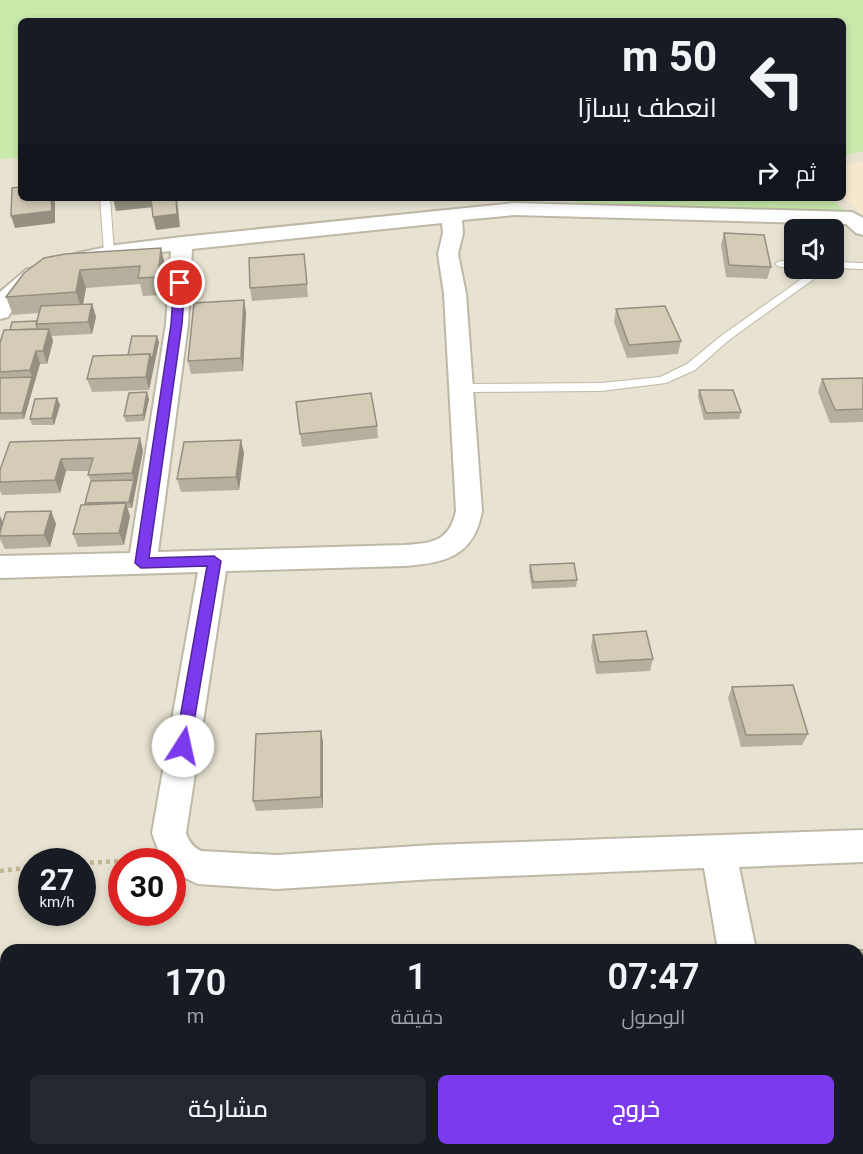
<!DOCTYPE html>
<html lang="ar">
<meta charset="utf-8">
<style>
:root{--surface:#171b24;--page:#242831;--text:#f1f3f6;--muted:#9ea1a6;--accent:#7c3aed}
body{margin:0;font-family:Roboto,Cairo,sans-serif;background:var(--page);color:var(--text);direction:rtl;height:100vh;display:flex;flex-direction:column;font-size:22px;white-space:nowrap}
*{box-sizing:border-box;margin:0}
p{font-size:20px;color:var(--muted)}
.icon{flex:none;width:33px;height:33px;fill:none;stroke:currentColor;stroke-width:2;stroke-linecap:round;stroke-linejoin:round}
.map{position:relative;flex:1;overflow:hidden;direction:ltr}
.side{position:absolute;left:0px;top:944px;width:864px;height:212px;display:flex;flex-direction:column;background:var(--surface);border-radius:18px 18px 0 0;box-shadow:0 3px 9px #0003;direction:rtl}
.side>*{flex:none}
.banner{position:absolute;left:18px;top:18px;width:828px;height:183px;border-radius:9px;box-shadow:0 3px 9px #0003;direction:rtl;background:#171b24;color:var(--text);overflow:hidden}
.buttons{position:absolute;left:784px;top:219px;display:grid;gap:12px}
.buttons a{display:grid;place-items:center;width:60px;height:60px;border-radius:9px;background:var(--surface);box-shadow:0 3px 9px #0003;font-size:30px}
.speed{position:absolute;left:18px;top:848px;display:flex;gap:12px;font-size:30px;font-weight:700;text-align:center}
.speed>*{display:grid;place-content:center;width:78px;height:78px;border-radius:50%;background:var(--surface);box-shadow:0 3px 9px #0003;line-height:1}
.speed small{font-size:15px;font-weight:400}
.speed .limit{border:9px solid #d22;background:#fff;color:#111}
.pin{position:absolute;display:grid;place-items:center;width:51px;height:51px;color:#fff;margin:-26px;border:3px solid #fff;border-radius:50%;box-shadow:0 2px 6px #0007}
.me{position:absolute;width:66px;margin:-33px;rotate:10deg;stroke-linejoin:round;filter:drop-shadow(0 0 4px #0008)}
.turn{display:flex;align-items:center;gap:21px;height:126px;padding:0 30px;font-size:27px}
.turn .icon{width:78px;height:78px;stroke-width:2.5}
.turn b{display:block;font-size:42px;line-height:51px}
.then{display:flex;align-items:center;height:57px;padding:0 30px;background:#0003;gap:12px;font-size:22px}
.eta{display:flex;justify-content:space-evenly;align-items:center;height:102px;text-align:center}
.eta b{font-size:36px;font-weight:600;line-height:42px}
.primary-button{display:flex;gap:12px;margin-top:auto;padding:12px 30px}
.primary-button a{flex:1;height:69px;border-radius:9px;background:var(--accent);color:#fff;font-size:24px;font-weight:600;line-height:69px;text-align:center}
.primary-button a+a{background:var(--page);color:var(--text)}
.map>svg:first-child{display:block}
.residential{fill:#e7e2d1;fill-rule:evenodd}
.commercial{fill:#f6e8cd}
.green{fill:#c8eaaa}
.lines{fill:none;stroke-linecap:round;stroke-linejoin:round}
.lane-casing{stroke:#beb8a6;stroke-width:2}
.street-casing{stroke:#beb8a6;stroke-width:4}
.path{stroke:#c1b596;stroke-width:4.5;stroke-dasharray:4 4;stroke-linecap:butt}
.lane{fill:#fff;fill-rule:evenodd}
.street{fill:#fff;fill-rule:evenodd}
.wall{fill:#b7af9e}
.shaded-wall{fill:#958f81}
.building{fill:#d5ccb8;stroke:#958f81;stroke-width:1.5}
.route{fill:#7c3aed;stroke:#51269a;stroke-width:1.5}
</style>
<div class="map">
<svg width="863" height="1154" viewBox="0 0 863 1154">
<rect width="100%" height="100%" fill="#f3efe3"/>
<path class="residential" d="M 863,151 L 863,1154 L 0,1154 L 0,159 L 21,158 L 21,198 L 574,198 L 577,209 L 851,217 L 831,198 L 843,198 L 843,156 ZM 795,230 L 834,230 L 834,268 L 795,268 ZM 32,861 L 82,861 L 82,912 L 32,912 ZM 122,861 L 172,861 L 172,912 L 122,912 ZM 6,950 L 858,950 L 858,1149 L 6,1149 Z"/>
<path class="commercial" d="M 863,161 L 863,215 L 843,198 L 843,165 Z"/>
<g class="green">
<path d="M 0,0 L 863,0 L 863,151 L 843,156 L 843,21 L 21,21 L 21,158 L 0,159 Z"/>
<path d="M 574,198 L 831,198 L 852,218 L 577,209 Z"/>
</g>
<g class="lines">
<defs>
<g id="lane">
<path d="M 100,198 L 110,198 L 114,252 L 109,255 L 104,252 Z"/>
<path d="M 795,261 L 795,267 L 780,267 L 775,264 L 780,261 Z"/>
<path d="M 834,262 L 863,263 L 863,269 L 834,268 Z"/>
<path d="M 817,268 L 829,268 L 729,340 L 695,370 L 666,383 L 601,391 L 461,392 L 455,388 L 461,384 L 601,383 L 660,377 L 687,364 L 721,336 Z"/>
</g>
<g id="street">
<path d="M 514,203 L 852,212 L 863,218 L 863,235 L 856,233 L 846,224 L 514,215 L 462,220 L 463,233 L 458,254 L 466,294 L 482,511 C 474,556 446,563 404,566 L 226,571 L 186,833 C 189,842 193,847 201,851 L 277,855 L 433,845 L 863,830 L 863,862 L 739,867 L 756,950 L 718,950 L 704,868 L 433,879 L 277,889 L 198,884 L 172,872 L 172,861 L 162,861 L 152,833 L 198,572 L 0,578 L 0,556 L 130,553 L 166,324 L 171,251 L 116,257 L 81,264 L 74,262 L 70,258 L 74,254 L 116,245 L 182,237 ZM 442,223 L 443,233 L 438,254 L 444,294 L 456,511 C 449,542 433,543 404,545 L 158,552 L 188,324 L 192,249 Z"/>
<path d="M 35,268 L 43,269 L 46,274 L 20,296 L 8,317 L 0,319 L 0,292 L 27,269 Z"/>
<path d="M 757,1149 L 799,1149 L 801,1154 L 759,1154 Z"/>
</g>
</defs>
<use href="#lane" class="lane-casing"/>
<use href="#street" class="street-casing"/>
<g class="path">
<path d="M 132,861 L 146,860"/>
<path d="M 82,863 L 122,861"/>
<path d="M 0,871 L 32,867"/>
</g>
<use href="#lane" class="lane"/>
<use href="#street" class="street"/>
</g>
<g class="wall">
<path d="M 724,233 L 771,267 L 767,279 L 726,277 L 721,245 Z"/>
<path d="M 161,248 L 165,266 L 163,295 L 143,296 L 140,284 L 86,288 L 83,304 L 92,304 L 96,317 L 92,334 L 52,336 L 53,341 L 47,364 L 40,364 L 24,419 L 0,420 L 0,343 L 10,330 L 37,321 L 39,313 L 13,315 L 6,297 L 24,273 Z"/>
<path d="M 304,254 L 308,297 L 252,301 L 250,288 Z"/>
<path d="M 244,300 L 246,313 L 243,371 L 191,374 L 188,361 Z"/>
<path d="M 616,309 L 681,341 L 678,354 L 627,358 L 614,322 Z"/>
<path d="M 159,342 L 149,390 L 92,392 L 87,379 L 128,355 Z"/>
<path d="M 863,378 L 863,422 L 830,423 L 818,392 L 822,379 Z"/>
<path d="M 699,390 L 741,412 L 739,419 L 704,420 L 698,397 Z"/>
<path d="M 57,398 L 60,405 L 54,425 L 32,425 L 30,419 Z"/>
<path d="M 149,399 L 144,421 L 126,422 L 124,416 Z"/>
<path d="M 296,402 L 377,426 L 378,438 L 302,447 Z"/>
<path d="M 140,438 L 143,451 L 132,508 L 127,508 L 130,516 L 124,545 L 78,547 L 73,534 L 86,505 L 85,503 L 91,481 L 88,475 L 89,471 L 66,471 L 60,493 L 2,495 L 0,491 L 0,470 Z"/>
<path d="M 244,453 L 239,490 L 181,492 L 177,479 Z"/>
<path d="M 51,511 L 56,524 L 50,547 L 5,549 L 0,539 L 0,516 L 3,522 Z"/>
<path d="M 530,565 L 577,580 L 576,587 L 532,589 L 529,571 Z"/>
<path d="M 593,635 L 653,659 L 650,671 L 596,674 L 591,647 Z"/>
<path d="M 732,687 L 808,734 L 802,745 L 741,747 L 728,698 Z"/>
<path d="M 321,731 L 323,742 L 323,808 L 256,811 L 253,801 Z"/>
<path d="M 858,950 L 863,950 L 863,1020 L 860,1020 L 858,1011 Z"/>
</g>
<g class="shaded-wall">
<path d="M 51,198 L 55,198 L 55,223 L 15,228 L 11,216 Z"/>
<path d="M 124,198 L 152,198 L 154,207 L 116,211 L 113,199 Z"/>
<path d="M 176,198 L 177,198 L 180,227 L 156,230 L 153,217 Z"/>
<path d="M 161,248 L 165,266 L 163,295 L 158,277 Z"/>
<path d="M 80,270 L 86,288 L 82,310 L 76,292 Z"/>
<path d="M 244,300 L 246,313 L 243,371 L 241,358 Z"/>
<path d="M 92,304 L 96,317 L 92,334 L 88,322 Z"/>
<path d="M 49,329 L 53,341 L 47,364 L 43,351 Z"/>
<path d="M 157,336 L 159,342 L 149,390 L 146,377 L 150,354 Z"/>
<path d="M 36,351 L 40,364 L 24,419 L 22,413 L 32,377 L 30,370 Z"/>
<path d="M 147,392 L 149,399 L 144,421 L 143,415 Z"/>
<path d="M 57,398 L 60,405 L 54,425 L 52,418 Z"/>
<path d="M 140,438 L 143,451 L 132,508 L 129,502 L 134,480 L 132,473 Z"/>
<path d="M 241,440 L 244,453 L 239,490 L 236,477 Z"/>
<path d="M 61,459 L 66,471 L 60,493 L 55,480 Z"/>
<path d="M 126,503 L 130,516 L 124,545 L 119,533 Z"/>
<path d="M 51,511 L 56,524 L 50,547 L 44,535 Z"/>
<path d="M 0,516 L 4,525 L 0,536 Z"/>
<path d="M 321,731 L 323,742 L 323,808 L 321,797 Z"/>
</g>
<g class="building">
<path d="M 21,187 L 21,198 L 51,198 L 52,211 L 11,216 L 12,188 Z"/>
<path d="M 151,198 L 176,198 L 177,214 L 153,217 Z"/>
<path d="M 724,233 L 764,235 L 771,267 L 729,265 Z"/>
<path d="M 161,248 L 158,277 L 138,278 L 140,266 L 80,270 L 76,292 L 6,297 L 24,273 L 44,258 L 65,254 Z"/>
<path d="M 304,254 L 307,284 L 250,288 L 249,258 Z"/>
<path d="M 244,300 L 241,358 L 188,361 L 194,303 Z"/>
<path d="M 92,304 L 88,322 L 36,324 L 41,306 Z"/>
<path d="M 665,306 L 681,341 L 629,345 L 616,309 Z"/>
<path d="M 37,321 L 36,324 L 38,329 L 10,330 L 12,322 Z"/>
<path d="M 49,329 L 43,351 L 36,351 L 30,370 L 0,372 L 0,343 L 4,330 Z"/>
<path d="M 132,336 L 157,336 L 152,360 L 150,354 L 128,355 Z"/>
<path d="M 150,354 L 146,377 L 87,379 L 93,356 Z"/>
<path d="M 32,377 L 22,413 L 0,413 L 0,378 Z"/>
<path d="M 863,378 L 863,409 L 835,410 L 822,379 Z"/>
<path d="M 699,390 L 733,390 L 741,412 L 706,413 Z"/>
<path d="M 147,392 L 143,415 L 124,416 L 129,393 Z"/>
<path d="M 371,393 L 377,426 L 300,434 L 296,402 Z"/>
<path d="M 57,398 L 52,418 L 30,419 L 35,399 Z"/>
<path d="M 140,438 L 132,473 L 88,475 L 93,458 L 61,459 L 55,480 L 0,482 L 0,470 L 10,442 Z"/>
<path d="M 241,440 L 236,477 L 177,479 L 184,442 Z"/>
<path d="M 134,480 L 129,502 L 85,503 L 91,481 Z"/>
<path d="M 126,503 L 119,533 L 73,534 L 81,505 Z"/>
<path d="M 51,511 L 44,535 L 0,536 L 0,532 L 6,512 Z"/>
<path d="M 574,563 L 577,580 L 533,582 L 530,565 Z"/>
<path d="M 646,631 L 653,659 L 599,662 L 593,635 Z"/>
<path d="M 793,685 L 808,734 L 746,735 L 732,687 Z"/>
<path d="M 321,731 L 321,797 L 253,801 L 256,734 Z"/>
<path d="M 858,950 L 863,950 L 863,989 L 858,970 Z"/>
</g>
<path class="route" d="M 180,280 L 185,283 L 182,324 L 149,558 L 214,556 L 221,561 L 190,746 L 188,751 L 183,753 L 177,751 L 175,746 L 207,566 L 141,568 L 135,563 L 171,324 L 174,283 Z"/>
</svg>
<div class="buttons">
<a><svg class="icon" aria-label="sound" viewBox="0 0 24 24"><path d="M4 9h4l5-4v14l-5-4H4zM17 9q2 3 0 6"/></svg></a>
</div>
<div class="speed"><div>27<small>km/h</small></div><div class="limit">30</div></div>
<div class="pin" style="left:180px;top:283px;background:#d93025"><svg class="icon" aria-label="arrive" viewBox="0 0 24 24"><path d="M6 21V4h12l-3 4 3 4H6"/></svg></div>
<svg class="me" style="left:183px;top:746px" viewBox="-20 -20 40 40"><circle r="19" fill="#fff"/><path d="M0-13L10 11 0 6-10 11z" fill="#7c3aed"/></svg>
<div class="banner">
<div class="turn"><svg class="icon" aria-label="left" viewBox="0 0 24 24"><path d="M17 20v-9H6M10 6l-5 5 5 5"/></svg><div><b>50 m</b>انعطف يسارًا</div></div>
<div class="then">ثم<svg class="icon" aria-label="right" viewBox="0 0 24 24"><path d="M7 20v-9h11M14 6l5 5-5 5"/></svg></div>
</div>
<section class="side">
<div class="eta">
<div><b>07:47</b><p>الوصول</p></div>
<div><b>1</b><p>دقيقة</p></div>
<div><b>170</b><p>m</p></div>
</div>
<div class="primary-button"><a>خروج</a><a>مشاركة</a></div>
</section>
</div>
